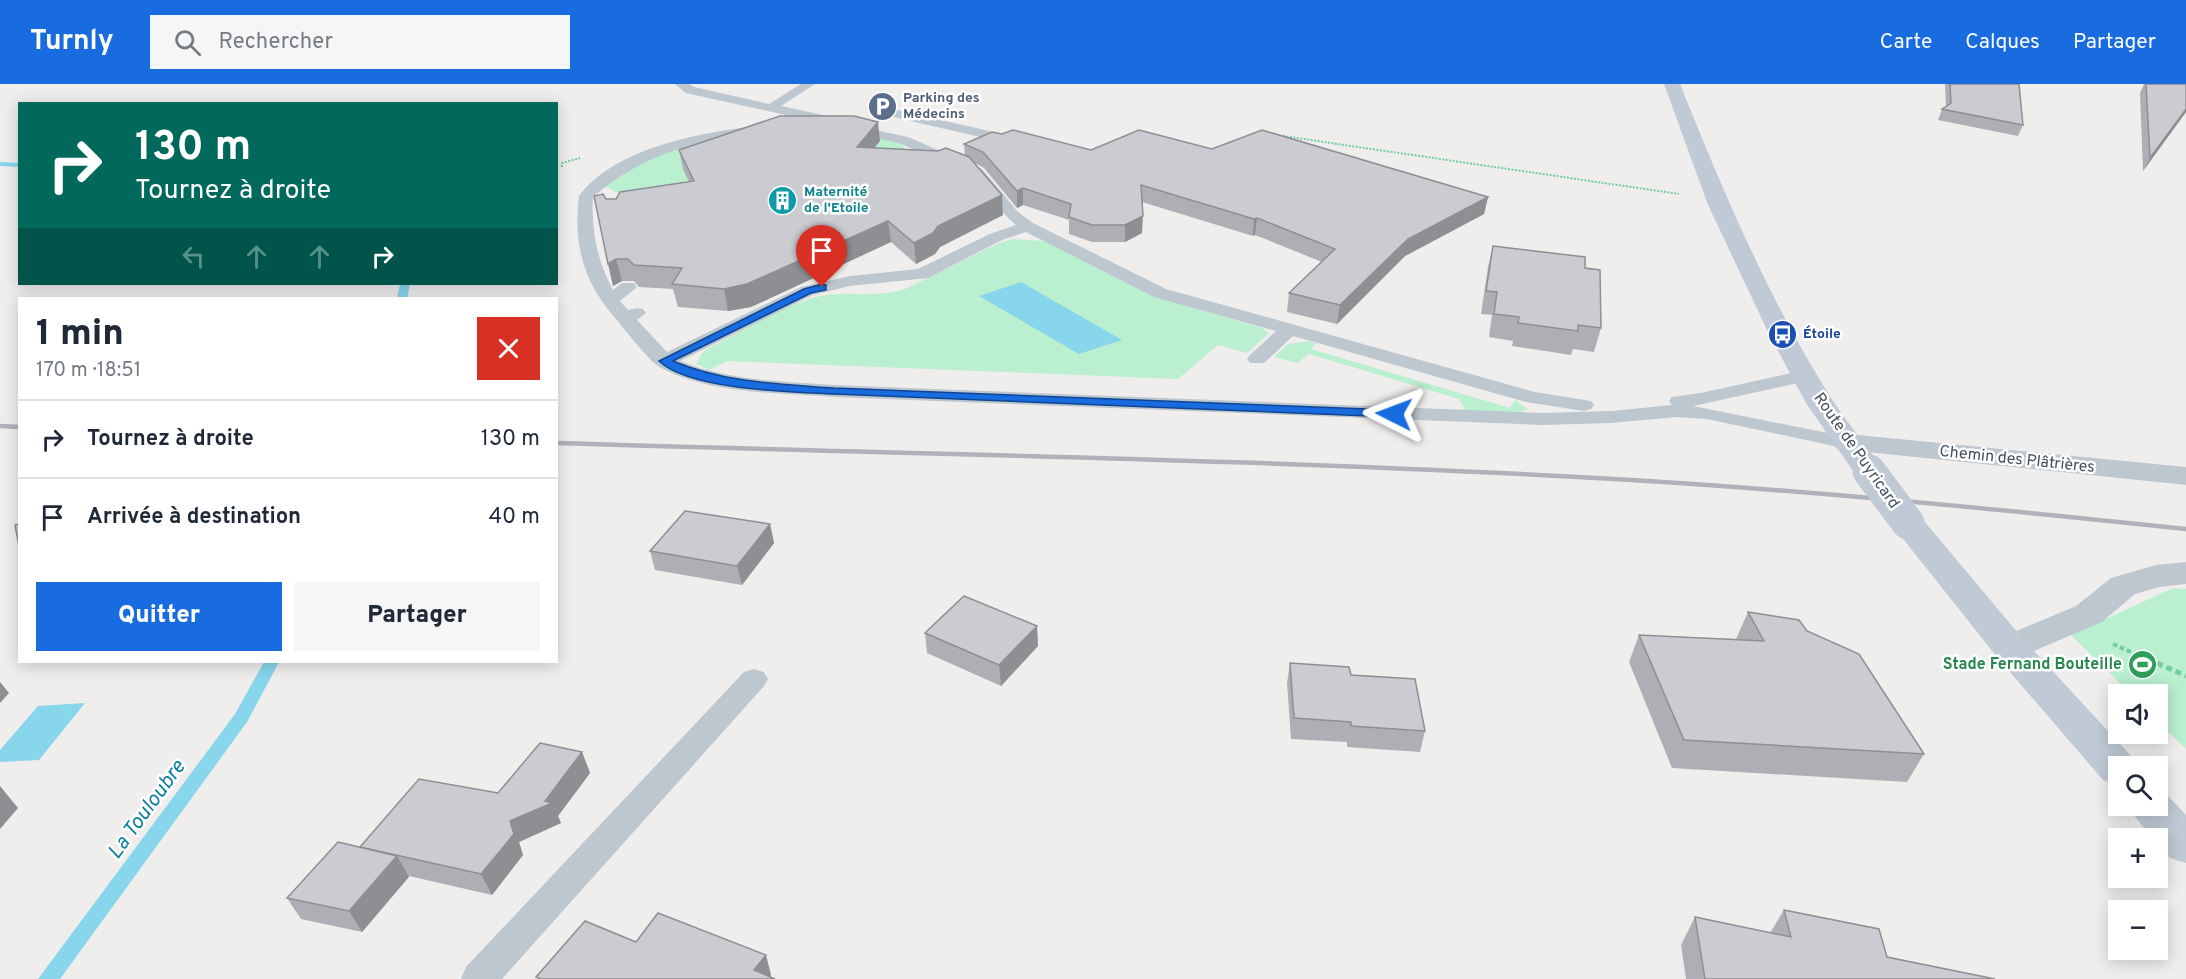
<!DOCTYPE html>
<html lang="fr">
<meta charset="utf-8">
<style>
:root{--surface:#fff;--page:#f6f6f7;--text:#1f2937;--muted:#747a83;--line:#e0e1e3;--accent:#186cdf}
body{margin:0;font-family:Overpass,sans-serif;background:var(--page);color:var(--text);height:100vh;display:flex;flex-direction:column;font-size:22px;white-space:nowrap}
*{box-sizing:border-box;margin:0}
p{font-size:20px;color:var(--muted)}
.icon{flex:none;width:33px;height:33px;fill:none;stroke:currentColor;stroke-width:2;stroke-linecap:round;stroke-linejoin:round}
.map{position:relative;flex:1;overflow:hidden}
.panel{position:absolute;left:18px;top:213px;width:540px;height:366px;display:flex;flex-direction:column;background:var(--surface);border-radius:0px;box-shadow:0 3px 15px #0003}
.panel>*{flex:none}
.guide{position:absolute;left:18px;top:18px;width:540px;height:183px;border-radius:0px;box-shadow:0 3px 15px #0003;background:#00695c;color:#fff;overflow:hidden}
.buttons{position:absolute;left:2108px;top:600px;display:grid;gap:12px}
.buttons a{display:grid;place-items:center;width:60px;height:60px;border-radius:0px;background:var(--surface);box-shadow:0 3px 15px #0003;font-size:30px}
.pin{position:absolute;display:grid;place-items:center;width:51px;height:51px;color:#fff;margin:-62px -26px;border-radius:50% 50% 50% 0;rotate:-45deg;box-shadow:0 0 6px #0007}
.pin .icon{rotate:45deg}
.me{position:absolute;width:66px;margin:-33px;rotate:273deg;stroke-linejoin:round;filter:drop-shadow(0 0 4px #0008)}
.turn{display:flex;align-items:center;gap:21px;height:126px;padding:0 18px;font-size:27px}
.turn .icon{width:78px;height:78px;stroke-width:2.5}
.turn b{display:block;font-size:42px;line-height:51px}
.lanes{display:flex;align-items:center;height:57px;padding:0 18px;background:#0003;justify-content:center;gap:30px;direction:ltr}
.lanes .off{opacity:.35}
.round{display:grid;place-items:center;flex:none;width:63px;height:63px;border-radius:0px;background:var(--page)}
.overview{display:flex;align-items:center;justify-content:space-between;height:102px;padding:0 18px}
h1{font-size:36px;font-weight:800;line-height:45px}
.button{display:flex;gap:12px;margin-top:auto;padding:12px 18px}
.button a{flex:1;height:69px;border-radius:0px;background:var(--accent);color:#fff;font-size:24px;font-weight:800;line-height:69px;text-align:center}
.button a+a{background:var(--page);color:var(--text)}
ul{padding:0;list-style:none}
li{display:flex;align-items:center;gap:18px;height:78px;padding:0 18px;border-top:2px solid var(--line)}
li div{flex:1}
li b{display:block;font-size:22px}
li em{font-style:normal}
header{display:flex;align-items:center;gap:36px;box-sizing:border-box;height:84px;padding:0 30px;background:var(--accent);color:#fff}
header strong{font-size:28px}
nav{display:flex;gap:33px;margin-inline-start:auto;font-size:21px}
.search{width:420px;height:54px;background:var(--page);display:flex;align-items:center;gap:15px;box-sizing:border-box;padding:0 21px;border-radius:0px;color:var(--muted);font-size:22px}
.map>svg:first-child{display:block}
.green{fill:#baefcf}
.water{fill:#87d6ec}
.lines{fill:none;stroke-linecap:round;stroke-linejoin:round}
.stream{fill:#87d6ec;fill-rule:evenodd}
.path-far2{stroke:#72cda1;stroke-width:2;stroke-dasharray:2 1.5;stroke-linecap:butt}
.path-far1{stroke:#72cda1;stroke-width:4;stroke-dasharray:4.5 3;stroke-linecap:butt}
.path{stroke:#72cda1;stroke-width:5;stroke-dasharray:6 4;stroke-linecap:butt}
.service{fill:#bdc7d0;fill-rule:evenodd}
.minor{fill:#bdc7d0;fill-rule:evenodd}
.secondary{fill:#bfcad6;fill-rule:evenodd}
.rail{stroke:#afb2b8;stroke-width:4.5}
.secondary-bridge{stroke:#bfcad6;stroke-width:33}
.wall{fill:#aeafb5}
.shaded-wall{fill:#8d8f93}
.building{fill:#caccd2;stroke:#8d8f93;stroke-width:1.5}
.route{fill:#186cdf;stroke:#104691;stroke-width:1.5}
.labels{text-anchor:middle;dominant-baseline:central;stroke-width:5;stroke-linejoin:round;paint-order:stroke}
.far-service-label{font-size:14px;font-weight:bold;fill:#4e5e75;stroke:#fff;text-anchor:start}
.far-culture-label{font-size:14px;font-weight:bold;fill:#0d838f;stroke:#fff;text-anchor:start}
.far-transit-label{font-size:14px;font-weight:bold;fill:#164399;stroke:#fff;text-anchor:start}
.street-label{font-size:16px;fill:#45505a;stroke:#fff}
.leisure-label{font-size:16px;font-weight:bold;fill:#27864d;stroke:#fff;text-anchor:end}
.near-water-label{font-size:21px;font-style:italic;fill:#0b7fa0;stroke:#fff}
</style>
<header>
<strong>Turnly</strong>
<div class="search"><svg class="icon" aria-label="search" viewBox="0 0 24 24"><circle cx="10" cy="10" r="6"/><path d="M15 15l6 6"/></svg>Rechercher</div>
<nav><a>Carte</a><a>Calques</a><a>Partager</a></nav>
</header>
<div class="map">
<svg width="2186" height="895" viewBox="0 0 2186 895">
<rect width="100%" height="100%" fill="#f0eded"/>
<g class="green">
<path d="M 873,49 L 900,59 L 906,66 L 812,66 L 627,114 L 604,102 L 616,90 L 686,60 Z"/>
<path d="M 1012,155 L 1045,157 L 1153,212 L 1262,244 L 1269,249 L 1247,269 L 1218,261 L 1178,295 L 727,277 L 709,286 L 696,280 L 702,269 L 709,264 C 743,247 791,216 827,211 C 854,207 878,214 905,205 L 997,160 Z"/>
<path d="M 1310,257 L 1316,259 L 1311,265 L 1510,324 L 1515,316 L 1528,325 L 1521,328 L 1466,327 L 1459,315 L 1309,270 L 1297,279 L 1274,273 L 1288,260 Z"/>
<path d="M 2173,504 L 2186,505 L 2186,665 L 2157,637 L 2157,610 L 2131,610 L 2071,551 Z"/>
</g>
<g class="water">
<path d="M 1021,198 L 1122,256 L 1079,270 L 979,212 Z"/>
<path d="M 85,619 L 39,676 L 0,678 L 0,666 L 38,622 Z"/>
</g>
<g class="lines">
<g class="stream">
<path d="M 0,78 L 20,79 L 20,83 L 0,82 Z"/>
<path d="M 400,200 L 410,200 L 407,214 L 397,214 Z"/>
<path d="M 264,578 L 279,578 L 247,638 L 60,895 L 38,895 L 235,630 Z"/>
</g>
<g class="path-far2">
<path d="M 1283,52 L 1679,110"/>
<path d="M 562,83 L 562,79 L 580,74"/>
</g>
<path class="path-far1" d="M 2113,560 L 2142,573"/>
<path class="path" d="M 2139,571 L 2186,592"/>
<g class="service">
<path d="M 675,0 L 689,0 L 694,3 L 769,20 L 801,0 L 815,0 L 781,22 L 846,36 L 851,37 L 852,41 L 908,53 L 982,85 L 1018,128 L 1033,139 L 1166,205 L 1535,308 L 1591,317 L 1594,321 L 1591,325 L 1584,327 L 1526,318 L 1293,252 L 1264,279 L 1250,279 L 1247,275 L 1250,271 L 1276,247 L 1154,213 L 1026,148 L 1002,156 L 928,194 L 850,202 L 813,211 L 680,277 C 730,297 781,297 834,301 L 1542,329 L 1611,327 L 1672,321 L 1669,317 L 1672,313 L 1701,309 L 1805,286 L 1812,288 L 1815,292 L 1812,296 L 1693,322 L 1848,353 L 1856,354 L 1859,359 L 1856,364 L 1848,365 L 1707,335 L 1677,333 L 1611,339 L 1542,341 L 834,313 C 781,309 705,310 658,282 C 647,274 625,246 615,234 C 584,198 573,162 579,112 C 615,64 699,49 755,42 L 762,46 L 755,50 C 691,58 643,70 593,113 C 591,147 597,176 613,206 L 622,199 L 634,199 L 637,203 L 620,217 L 628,226 L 637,224 L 643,225 L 646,229 L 637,236 L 667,268 L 801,203 L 850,192 L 918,185 L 990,150 L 1016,141 L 1008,134 L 972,91 L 899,59 L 841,47 L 840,43 L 686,9 Z"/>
<path d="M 893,25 L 1011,52 L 1013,55 L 1006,59 L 889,32 L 887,29 L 889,26 Z"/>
<path d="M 754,585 L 764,588 L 768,595 L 764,602 L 502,895 L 461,895 L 466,883 L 744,588 Z"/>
</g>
<g class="minor">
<path d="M 1848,350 L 2186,383 L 2186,401 L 1837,365 L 1833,359 L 1837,353 Z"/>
<path d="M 2186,478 L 2186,500 L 2159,503 L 2135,510 L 2102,538 L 2010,577 L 1997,573 L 1991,564 L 1997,555 L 2076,522 L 2111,494 L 2156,481 Z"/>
</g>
<g class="secondary">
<path d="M 1664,0 L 1680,0 C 1723,107 1770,219 1833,317 C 1849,341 1868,363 1884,387 L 1880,394 L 1869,396 L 1858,394 L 1806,319 L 1769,250 L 1708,121 Z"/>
<path d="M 1908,429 L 1920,432 L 2023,555 L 2133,674 L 2138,682 L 2118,682 L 2118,701 L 2103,696 L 1997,573 L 1896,446 L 1892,439 L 1896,432 Z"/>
<path d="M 2157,707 L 2166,710 L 2186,731 L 2186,779 L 2170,774 L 2157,759 L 2157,754 L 2153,754 L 2136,734 L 2129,722 L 2157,722 Z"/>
</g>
<g class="rail">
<path d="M 0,342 L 20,343"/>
<path d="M 556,359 C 909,370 1262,375 1614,395 C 1805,406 1996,425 2186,445"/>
</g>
<path class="secondary-bridge" d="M 1869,387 L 1908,439"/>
</g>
<g class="wall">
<path d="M 1945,0 L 2019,0 L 2023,41 L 2018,52 L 1938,36 L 1942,25 L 1946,23 Z"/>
<path d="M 2144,0 L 2186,0 L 2186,28 L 2143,87 L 2140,9 Z"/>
<path d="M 1002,50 L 1091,66 L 1212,65 L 1488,113 L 1484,130 L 1405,172 L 1337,240 L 1287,228 L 1289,209 L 1322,178 L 1255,151 L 1253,152 L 1142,118 L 1142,149 L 1125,158 L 1092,158 L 1069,150 L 1069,136 L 1023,121 L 1017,124 L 984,84 L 975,79 L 1003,131 L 940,163 L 935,170 L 916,180 L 891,158 L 751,223 L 728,227 L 678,223 L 673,205 L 639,203 L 634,197 L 622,197 L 613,202 L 606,115 L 616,115 L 689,98 L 683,85 L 679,66 L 880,57 L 874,64 L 965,72 L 964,60 Z"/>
<path d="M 1493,162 L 1585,184 L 1601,244 L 1594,268 L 1573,265 L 1571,271 L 1512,262 L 1513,257 L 1489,253 L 1492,231 L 1481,230 L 1488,183 Z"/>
<path d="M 770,440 L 774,459 L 742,501 L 655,486 L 650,467 Z"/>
<path d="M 1748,528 L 1807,547 L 1924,670 L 1907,698 L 1672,684 L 1629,578 L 1639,551 L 1736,555 Z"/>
<path d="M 1037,542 L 1038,562 L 1001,602 L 927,569 L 925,549 Z"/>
<path d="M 1290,579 L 1351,591 L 1425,647 L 1420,668 L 1347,663 L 1347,658 L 1291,655 L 1287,599 Z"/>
<path d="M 582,668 L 590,689 L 558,732 L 561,739 L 519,758 L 523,771 L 492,811 L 409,792 L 362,848 L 301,835 L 287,814 L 360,763 L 498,709 Z"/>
<path d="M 1784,826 L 1887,873 L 1995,895 L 1686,895 L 1681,861 L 1695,833 L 1770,849 Z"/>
</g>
<g class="shaded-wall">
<path d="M 2186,25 L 2186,28 L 2143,87 L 2150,74 Z"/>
<path d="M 878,38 L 880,57 L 859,82 L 857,63 Z"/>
<path d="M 1023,104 L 1023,121 L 1017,124 L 1017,107 Z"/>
<path d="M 1002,111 L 1003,131 L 940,163 L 935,170 L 916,180 L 914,159 L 938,142 Z"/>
<path d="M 1488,113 L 1484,130 L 1405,172 L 1337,240 L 1340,221 L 1408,155 Z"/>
<path d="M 1143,132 L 1142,149 L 1125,158 L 1125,141 Z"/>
<path d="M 1257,134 L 1255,151 L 1253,152 L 1254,135 Z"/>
<path d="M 888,137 L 891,158 L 751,223 L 728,227 L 724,205 Z"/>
<path d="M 616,175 L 622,197 L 613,202 L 608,180 Z"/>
<path d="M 770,440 L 774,459 L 742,501 L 737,482 Z"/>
<path d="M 1037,542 L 1038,562 L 1001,602 L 999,581 Z"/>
<path d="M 0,598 L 9,609 L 0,619 Z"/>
<path d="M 582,668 L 590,689 L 558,732 L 561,739 L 519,758 L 523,771 L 492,811 L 481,790 L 510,737 L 545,717 Z"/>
<path d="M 0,702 L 18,724 L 0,745 Z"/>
<path d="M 397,772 L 409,793 L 362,848 L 349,827 Z"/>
<path d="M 766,871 L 771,891 L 769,895 L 754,886 Z"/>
</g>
<g class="building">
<path d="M 1950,0 L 2019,0 L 2023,41 L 1942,25 L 1951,19 Z"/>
<path d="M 2146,0 L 2186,0 L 2186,25 L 2150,74 Z"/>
<path d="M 780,32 L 854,32 L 878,38 L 857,63 L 938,67 L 946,64 L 969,73 L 1002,111 L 938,142 L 933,149 L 914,159 L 888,137 L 747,200 L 724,205 L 672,200 L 682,184 L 634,181 L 628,175 L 616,175 L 608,180 L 594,112 L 603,110 L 606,115 L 616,115 L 620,108 L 694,97 L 679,66 Z"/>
<path d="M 1013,46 L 1091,66 L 1139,46 L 1212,65 L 1262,46 L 1488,113 L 1408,155 L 1340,221 L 1289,209 L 1335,165 L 1257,134 L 1254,135 L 1141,101 L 1143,132 L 1125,141 L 1092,141 L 1069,133 L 1071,120 L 1023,104 L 1017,107 L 983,68 L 964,60 L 992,48 L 1002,50 Z"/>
<path d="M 1493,162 L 1585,173 L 1585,184 L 1600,186 L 1601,244 L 1578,241 L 1578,247 L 1518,239 L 1519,233 L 1494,230 L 1497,208 L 1486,207 Z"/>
<path d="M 685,427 L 770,440 L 737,482 L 650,467 Z"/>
<path d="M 20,440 L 20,467 L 15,441 Z"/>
<path d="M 964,512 L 1037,542 L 999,581 L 925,549 Z"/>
<path d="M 1748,528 L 1799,536 L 1807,547 L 1859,570 L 1924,670 L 1684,656 L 1639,551 L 1764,557 Z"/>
<path d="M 1290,579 L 1349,583 L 1351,591 L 1415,595 L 1425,647 L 1351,642 L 1351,638 L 1294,634 Z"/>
<path d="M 540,659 L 582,668 L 545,717 L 552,719 L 510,737 L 514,750 L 481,790 L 360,763 L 419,695 L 498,709 Z"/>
<path d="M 338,758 L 397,772 L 349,827 L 287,814 Z"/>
<path d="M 1784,826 L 1879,845 L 1887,873 L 1995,895 L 1705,895 L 1695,833 L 1791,853 Z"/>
<path d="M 658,829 L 766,871 L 754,886 L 775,895 L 541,895 L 536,893 L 585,837 L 636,858 Z"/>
</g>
<path class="route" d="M 822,200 L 826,201 L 826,206 L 811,209 L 673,277 C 725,299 779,300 834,304 L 1394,326 L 1400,330 L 1394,333 L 834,310 C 792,308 689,306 659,277 L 804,205 Z"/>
<defs>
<symbol id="parking-disc" viewBox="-11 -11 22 22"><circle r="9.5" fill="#5c6f8a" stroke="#fff"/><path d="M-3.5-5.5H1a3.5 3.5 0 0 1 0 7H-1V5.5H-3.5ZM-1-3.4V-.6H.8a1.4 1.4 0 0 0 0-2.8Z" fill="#fff"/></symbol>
<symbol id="building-disc" viewBox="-11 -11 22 22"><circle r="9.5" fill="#0f9aa8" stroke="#fff"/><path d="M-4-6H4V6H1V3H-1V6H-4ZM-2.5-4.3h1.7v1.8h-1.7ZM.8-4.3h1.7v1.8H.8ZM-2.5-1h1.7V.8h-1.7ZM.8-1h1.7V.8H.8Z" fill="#fff"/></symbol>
<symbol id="bus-disc" viewBox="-11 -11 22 22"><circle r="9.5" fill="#1a4fb4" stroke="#fff"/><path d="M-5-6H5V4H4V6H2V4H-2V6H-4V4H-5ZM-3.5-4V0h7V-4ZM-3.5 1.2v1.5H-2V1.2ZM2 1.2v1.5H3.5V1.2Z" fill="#fff"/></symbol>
<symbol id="stadium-disc" viewBox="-11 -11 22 22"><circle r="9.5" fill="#2e9e5b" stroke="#fff"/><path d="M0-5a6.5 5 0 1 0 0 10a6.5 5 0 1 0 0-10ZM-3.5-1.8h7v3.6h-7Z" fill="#fff"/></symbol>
</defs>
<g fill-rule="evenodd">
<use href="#parking-disc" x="866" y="6" width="33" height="33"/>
<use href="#building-disc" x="766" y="100" width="33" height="33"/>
<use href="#bus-disc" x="1766" y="234" width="33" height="33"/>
<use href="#stadium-disc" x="2126" y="564" width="33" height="33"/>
</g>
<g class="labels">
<g class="far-service-label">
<text x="903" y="14">Parking des<tspan x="903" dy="16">Médecins</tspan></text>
</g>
<g class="far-culture-label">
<text x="804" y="108">Maternité<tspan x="804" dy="16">de l'Etoile</tspan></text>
</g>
<g class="far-transit-label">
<text x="1803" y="250">Étoile</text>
</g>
<g class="street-label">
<text transform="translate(1856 367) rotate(55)">Route de Puyricard</text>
<text transform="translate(2017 376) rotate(6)">Chemin des Plâtrières</text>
</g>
<g class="leisure-label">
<text x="2122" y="581">Stade Fernand Bouteille</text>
</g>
<g class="near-water-label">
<text transform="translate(147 726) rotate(-54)">La Touloubre</text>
</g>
</g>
</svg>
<div class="buttons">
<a><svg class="icon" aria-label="sound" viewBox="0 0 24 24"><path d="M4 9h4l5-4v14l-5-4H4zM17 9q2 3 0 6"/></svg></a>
<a><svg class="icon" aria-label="search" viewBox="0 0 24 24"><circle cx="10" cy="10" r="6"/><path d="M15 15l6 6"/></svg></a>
<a>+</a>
<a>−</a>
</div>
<div class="pin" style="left:822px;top:203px;background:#d93025"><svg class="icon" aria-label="arrive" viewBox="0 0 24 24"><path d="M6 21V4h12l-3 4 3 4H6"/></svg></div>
<svg class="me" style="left:1394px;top:330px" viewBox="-20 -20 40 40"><path d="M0-17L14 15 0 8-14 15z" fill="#186cdf" stroke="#fff" stroke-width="4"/></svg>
<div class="guide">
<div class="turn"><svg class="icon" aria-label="right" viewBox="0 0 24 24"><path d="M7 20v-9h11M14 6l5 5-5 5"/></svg><div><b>130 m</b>Tournez à droite</div></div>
<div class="lanes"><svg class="icon off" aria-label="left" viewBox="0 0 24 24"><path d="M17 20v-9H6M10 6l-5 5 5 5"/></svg><svg class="icon off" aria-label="ahead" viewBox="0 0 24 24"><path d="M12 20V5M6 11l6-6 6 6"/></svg><svg class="icon off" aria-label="ahead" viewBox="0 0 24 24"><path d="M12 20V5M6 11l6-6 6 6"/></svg><svg class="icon" aria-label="right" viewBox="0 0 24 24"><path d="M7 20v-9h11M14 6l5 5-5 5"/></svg></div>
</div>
<section class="panel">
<div class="overview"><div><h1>1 min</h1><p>170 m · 18:51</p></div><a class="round" style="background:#d93025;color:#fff"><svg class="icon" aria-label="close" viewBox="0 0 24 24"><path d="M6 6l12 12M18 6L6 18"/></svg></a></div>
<ul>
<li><svg class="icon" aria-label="right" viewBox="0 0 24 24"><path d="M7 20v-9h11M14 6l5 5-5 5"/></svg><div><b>Tournez à droite</b></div><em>130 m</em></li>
<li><svg class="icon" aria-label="arrive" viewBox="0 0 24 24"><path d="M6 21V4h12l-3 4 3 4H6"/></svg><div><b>Arrivée à destination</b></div><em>40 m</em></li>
</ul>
<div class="button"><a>Quitter</a><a>Partager</a></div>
</section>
</div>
